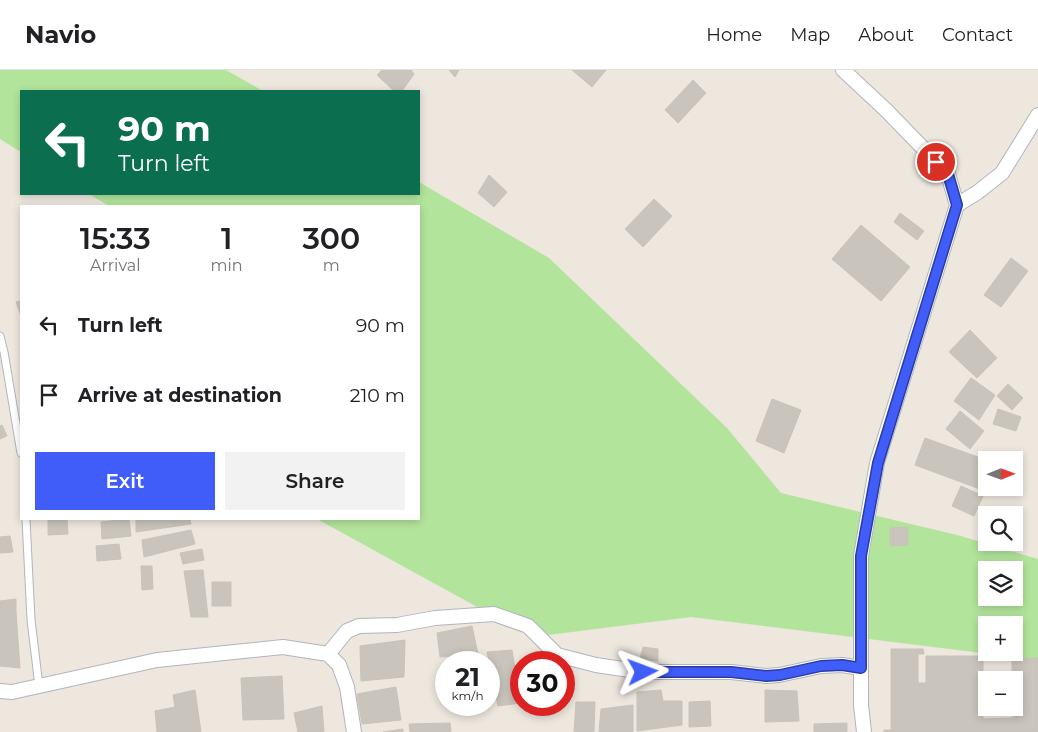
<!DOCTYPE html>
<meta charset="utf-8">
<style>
:root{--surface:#fff;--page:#f2f2f2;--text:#202124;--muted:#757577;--line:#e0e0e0;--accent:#405df9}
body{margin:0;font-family:Montserrat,sans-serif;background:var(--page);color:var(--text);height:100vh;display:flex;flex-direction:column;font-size:19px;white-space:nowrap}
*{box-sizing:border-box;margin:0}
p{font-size:16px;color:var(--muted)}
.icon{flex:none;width:28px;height:28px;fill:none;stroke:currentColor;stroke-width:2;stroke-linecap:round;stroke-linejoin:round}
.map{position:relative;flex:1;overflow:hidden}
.side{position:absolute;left:20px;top:135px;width:400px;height:315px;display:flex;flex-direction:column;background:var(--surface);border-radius:0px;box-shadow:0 2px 8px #0003}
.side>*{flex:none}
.banner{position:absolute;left:20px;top:20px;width:400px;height:105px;border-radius:0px;box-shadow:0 2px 8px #0003;background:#0b6e4f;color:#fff;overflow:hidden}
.needle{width:32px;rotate:89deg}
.controls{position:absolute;left:978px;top:381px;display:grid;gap:10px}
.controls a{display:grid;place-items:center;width:45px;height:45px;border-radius:0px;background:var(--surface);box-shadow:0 2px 8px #0003;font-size:25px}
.speed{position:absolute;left:435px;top:581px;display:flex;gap:10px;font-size:25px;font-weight:700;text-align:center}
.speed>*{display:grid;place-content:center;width:65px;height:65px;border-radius:50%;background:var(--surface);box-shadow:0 2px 8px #0003;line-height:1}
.speed small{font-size:12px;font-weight:400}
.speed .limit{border:8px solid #d22;background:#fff;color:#111}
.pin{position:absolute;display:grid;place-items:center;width:42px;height:42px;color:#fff;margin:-21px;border:2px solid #fff;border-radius:50%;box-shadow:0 1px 5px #0007}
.me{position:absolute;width:55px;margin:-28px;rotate:87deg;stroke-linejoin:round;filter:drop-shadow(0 0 4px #0008)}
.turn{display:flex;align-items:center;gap:18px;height:105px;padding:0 15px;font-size:22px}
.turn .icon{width:65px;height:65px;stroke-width:2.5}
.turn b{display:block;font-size:35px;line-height:42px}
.eta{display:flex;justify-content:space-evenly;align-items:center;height:85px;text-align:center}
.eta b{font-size:30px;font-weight:600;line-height:35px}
.action{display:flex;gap:10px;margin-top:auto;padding:10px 15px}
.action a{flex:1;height:58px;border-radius:0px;background:var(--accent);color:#fff;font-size:20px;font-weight:600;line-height:58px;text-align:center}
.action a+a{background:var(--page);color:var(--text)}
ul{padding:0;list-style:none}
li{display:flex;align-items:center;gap:15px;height:70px;padding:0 15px}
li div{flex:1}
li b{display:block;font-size:19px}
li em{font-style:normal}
header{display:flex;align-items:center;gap:30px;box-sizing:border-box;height:70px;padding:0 25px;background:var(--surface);border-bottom:1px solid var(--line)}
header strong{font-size:24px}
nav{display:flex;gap:28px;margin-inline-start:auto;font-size:18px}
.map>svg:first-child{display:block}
.green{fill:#b2e49b;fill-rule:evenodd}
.building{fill:#c9c5bd;stroke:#c9c3b8}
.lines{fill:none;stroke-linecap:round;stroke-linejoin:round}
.service-casing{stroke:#b2b4bf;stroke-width:9}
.minor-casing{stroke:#b2b4bf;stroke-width:16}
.service{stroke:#fff;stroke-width:7}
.minor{stroke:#fff;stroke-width:14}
.route-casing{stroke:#2a3ca2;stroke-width:12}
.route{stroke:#405df9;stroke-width:9}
</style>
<header>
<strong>Navio</strong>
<nav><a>Home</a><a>Map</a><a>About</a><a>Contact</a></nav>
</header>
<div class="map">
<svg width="1038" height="662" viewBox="0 0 1038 662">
<rect width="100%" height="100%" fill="#ede7de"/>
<g class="green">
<path d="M 0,0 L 226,0 L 263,21 L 21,21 L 21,82 L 0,69 Z"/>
<path d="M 419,112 L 549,188 L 727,358 L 781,423 L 957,465 L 1038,489 L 1038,590 L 691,547 L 532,567 L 317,449 L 419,449 L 419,136 L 109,136 L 89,124 L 419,124 ZM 986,500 L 1014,500 L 1014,528 L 986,528 ZM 986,555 L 1014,555 L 1014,582 L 986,582 Z"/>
</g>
<g class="building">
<path d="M 382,0 L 411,0 L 414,4 L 402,21 L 394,21 L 377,5 Z"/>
<path d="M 449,0 L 459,0 L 455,7 Z"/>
<path d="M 572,0 L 606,0 L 592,17 Z"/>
<path d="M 693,10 L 706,23 L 678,53 L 665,40 Z"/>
<path d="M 489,105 L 507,122 L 494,137 L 478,123 Z"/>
<path d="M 654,129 L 672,146 L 643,177 L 625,159 Z"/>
<path d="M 900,143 L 924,161 L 917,170 L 894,152 Z"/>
<path d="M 861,155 L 910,197 L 881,231 L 832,189 Z"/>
<path d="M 1011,188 L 1028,201 L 1001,237 L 984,225 Z"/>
<path d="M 21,231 L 21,246 L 16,232 Z"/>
<path d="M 970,260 L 997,288 L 977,308 L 949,282 Z"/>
<path d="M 971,308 L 995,325 L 979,350 L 954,331 Z"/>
<path d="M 1008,314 L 1023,328 L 1012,340 L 997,326 Z"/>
<path d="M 772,329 L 801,340 L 784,383 L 756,371 Z"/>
<path d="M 998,339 L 1021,347 L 1016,361 L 993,354 Z"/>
<path d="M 960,341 L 984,361 L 970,379 L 946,359 Z"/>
<path d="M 2,355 L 7,366 L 0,369 L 0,356 Z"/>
<path d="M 925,368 L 986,390 L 986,418 L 990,418 L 988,422 L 915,395 Z"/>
<path d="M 961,416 L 983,426 L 974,446 L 952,436 Z"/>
<path d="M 129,449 L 131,466 L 102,469 L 101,452 Z"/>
<path d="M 136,449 L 190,449 L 191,454 L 136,462 Z"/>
<path d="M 48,450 L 67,450 L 68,464 L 48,465 Z"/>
<path d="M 908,457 L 908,475 L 890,476 L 890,458 Z"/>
<path d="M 191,460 L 195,474 L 144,487 L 142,470 Z"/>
<path d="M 10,466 L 13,482 L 0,483 L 0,467 Z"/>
<path d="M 119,474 L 121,489 L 97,491 L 96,476 Z"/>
<path d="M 202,479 L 204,490 L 183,494 L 180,483 Z"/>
<path d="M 141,496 L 152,496 L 153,519 L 142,520 Z"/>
<path d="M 203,500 L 208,547 L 191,547 L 184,501 Z"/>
<rect x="212" y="512" width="19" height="24"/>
<path d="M 16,529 L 16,542 L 20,598 L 0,596 L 0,531 Z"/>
<path d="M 472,556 L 478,584 L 440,587 L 437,563 Z"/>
<path d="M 405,570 L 404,607 L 361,611 L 360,576 Z"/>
<path d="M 643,577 L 658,579 L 658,591 L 640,589 Z"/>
<path d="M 891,579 L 923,579 L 924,584 L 918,584 L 918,613 L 926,613 L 926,586 L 983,586 L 983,649 L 1013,648 L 1014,610 L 1012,610 L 1012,589 L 1038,588 L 1038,662 L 884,662 L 884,660 L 891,660 Z"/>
<path d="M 512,580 L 516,605 L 521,604 L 521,633 L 498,636 L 487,582 Z"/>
<path d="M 282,606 L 284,649 L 243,650 L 241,608 Z"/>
<path d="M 396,617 L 401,650 L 362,654 L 357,624 Z"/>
<path d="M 195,620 L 201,662 L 157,662 L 155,641 L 175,637 L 173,625 Z"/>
<path d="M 661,620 L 663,631 L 682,631 L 682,655 L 637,661 L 637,622 Z"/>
<path d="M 765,620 L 797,621 L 799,651 L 765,652 Z"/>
<path d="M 710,631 L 711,656 L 689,657 L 689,632 Z"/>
<path d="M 576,632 L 595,632 L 594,662 L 574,662 Z"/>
<path d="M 633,635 L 633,662 L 599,662 L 601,639 Z"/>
<path d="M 322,636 L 324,662 L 298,662 L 294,643 Z"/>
<path d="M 450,653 L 451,662 L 410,662 L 409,654 Z"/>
<path d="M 847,653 L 847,662 L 814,662 L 814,654 Z"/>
<path d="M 403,659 L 403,662 L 383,662 Z"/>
</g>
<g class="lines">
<defs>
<g id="service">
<path d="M 0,266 L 4,282 L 21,383"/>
<path d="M 26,449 L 31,550 L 39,616"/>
</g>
<g id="minor">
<path d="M 843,0 L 887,41 L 948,104 L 957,135 L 877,393 L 861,486 L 861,635 L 864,662"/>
<path d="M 957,135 L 978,122 L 1002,103 L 1038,45"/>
<path d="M 328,584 L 347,561 L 359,556 L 397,555 L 435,548 L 494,544 L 528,556 L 557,585 L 596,595 L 643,602 L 731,602 L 766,606 L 779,605 L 821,596 L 842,595 L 861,598"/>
<path d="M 0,621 L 12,622 L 157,590 L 283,577 L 328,584 L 339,595 L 347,617 L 354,662"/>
</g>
</defs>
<use href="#service" class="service-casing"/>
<use href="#minor" class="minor-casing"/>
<use href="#service" class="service"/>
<use href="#minor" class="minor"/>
</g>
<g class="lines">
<defs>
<path id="route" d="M 643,602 L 731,602 L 766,606 L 780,605 L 821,596 L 842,595 L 861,598 L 861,486 L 878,393 L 957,135 L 948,104 L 936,92"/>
</defs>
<use href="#route" class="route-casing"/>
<use href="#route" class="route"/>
</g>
</svg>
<div class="controls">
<a><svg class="needle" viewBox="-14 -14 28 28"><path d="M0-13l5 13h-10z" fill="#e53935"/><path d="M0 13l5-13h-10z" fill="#757577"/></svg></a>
<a><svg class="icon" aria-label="search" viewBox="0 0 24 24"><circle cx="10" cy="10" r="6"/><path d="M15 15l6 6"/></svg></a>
<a><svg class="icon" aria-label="layers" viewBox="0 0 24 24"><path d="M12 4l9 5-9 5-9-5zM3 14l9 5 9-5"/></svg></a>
<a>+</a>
<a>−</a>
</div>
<div class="speed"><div>21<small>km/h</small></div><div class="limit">30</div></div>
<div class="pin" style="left:936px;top:92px;background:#d93025"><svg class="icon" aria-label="arrive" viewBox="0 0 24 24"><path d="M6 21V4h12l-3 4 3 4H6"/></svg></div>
<svg class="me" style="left:643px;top:602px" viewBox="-20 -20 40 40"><path d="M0-17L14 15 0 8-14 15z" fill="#405df9" stroke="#fff" stroke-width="4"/></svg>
<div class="banner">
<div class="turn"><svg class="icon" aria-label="left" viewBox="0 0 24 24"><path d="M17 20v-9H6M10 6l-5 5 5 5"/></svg><div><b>90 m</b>Turn left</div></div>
</div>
<section class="side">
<div class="eta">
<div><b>15:33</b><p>Arrival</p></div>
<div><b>1</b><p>min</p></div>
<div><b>300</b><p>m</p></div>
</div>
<ul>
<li><svg class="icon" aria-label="left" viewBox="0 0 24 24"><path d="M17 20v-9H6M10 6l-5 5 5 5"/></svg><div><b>Turn left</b></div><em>90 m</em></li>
<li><svg class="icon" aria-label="arrive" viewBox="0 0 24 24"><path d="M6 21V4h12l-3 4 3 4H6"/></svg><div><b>Arrive at destination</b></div><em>210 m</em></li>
</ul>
<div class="action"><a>Exit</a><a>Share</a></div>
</section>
</div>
